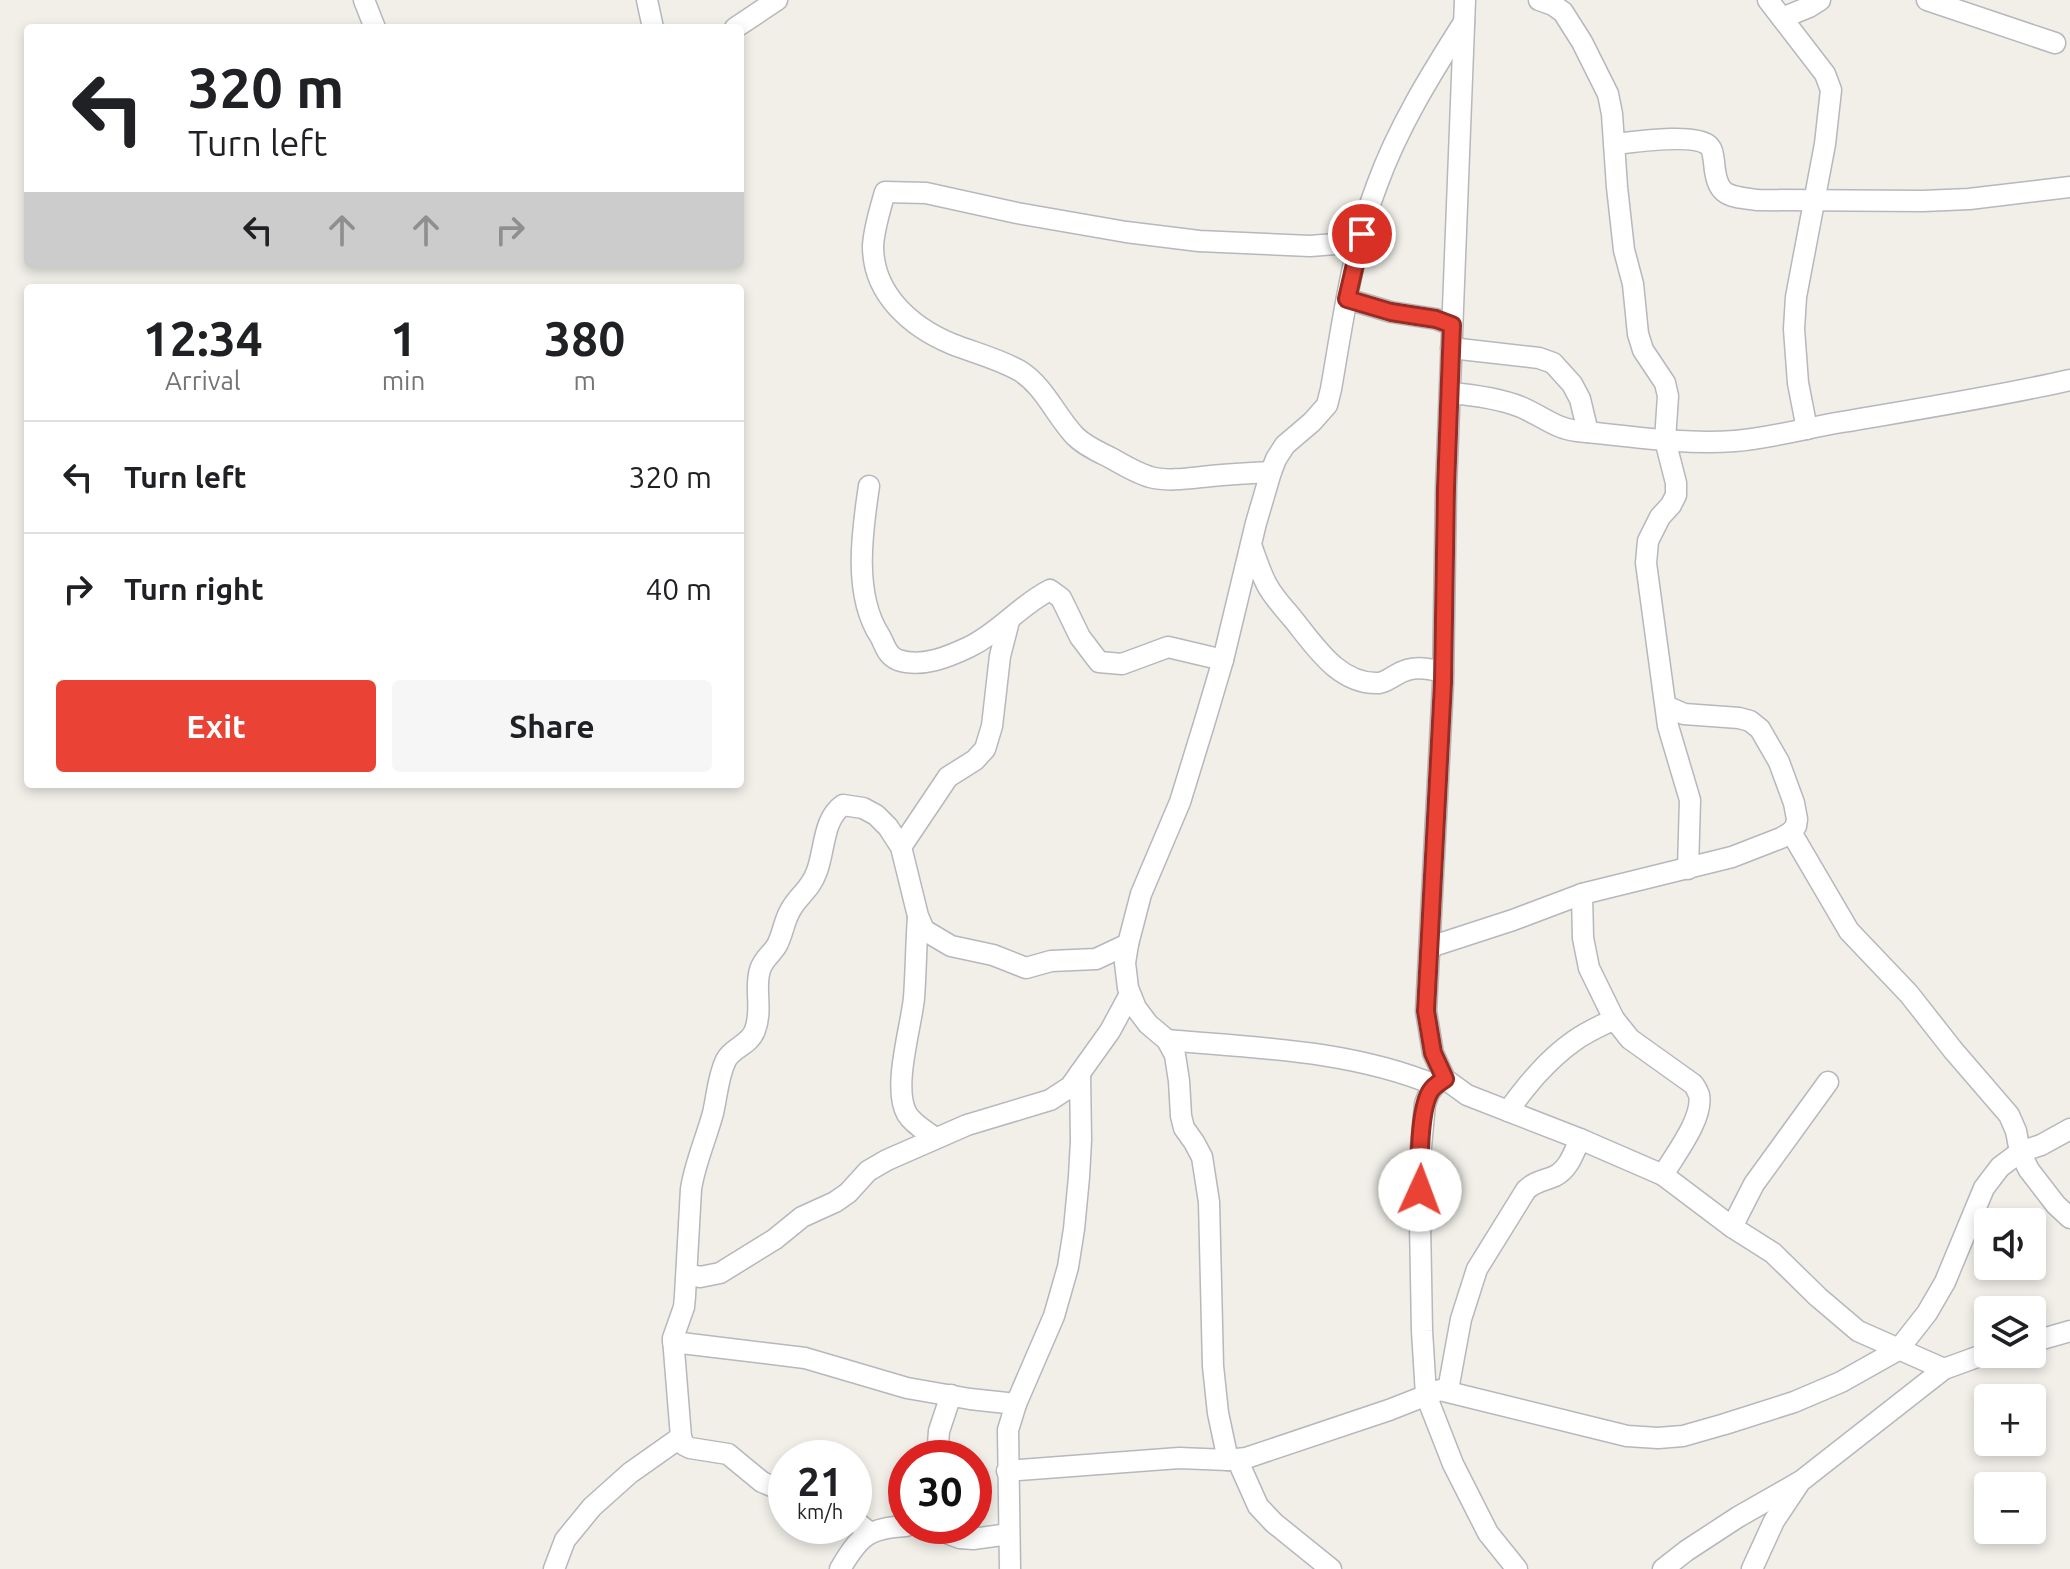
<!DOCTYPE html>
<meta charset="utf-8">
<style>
:root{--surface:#fff;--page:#f6f6f6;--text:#202124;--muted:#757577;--line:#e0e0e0;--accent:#ea4335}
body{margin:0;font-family:Ubuntu,sans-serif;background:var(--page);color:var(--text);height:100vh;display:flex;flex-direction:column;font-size:30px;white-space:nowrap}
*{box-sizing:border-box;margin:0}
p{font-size:26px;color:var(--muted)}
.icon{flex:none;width:44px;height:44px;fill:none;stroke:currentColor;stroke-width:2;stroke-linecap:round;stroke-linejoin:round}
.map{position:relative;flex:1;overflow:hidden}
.side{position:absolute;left:24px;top:284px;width:720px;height:504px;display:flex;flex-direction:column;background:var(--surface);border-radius:8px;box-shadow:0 4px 12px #0003}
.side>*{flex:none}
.hud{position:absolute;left:24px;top:24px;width:720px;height:244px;border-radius:8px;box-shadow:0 4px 12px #0003;background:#fff;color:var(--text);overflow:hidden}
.controls{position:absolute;left:1974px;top:1208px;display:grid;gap:16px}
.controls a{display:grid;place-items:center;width:72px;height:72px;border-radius:8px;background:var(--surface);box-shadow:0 4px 12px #0003;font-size:40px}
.speed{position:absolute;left:768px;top:1440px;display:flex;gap:16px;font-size:40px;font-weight:700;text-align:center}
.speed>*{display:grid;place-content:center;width:104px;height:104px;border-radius:50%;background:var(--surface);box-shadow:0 4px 12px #0003;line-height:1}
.speed small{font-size:20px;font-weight:400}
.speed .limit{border:12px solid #d22;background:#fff;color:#111}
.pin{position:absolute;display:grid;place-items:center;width:68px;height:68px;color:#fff;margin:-34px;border:4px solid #fff;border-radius:50%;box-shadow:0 2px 8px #0007}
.me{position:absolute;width:88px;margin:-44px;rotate:2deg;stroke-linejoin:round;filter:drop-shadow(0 0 6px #0008)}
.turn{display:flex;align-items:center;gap:28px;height:168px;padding:0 32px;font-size:36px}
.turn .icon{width:104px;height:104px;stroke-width:2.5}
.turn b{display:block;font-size:56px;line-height:68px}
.lanes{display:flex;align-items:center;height:76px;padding:0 32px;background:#0003;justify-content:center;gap:40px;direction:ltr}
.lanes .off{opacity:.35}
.eta{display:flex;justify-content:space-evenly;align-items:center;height:136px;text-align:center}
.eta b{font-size:48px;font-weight:700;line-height:56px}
.primary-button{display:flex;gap:16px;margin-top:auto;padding:16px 32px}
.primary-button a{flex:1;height:92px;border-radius:8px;background:var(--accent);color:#fff;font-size:32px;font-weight:700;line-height:92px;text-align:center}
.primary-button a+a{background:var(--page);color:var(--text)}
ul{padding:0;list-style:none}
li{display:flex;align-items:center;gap:24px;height:112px;padding:0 32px;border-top:2px solid var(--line)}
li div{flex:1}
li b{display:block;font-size:30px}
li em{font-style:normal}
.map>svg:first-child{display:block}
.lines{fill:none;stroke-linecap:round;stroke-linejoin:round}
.street-casing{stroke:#b5b8bc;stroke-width:23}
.street{stroke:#fff;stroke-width:20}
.route-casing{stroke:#982c22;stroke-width:20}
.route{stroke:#ea4335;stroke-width:14}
</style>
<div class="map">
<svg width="2070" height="1569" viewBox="0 0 2070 1569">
<rect width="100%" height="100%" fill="#f1efe8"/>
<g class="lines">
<defs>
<g id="street">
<path d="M 364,0 L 375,28"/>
<path d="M 647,0 L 653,28"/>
<path d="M 1465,0 L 1446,488 L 1443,683 L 1426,1011 L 1433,1053 L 1445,1079 L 1467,1095 L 1580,1139 L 1663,1175 L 1732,1227 L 1773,1253 L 1818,1297 L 1858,1331 L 1944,1369 L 1988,1353"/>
<path d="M 1539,0 L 1553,5 L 1563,12 L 1582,42 L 1608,94 L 1612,114 L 1617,187 L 1624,250 L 1633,284 L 1638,334 L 1643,350 L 1665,383 L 1668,396 L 1665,440 L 1676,483 L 1676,495 L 1671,505 L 1660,517 L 1648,541 L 1646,563 L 1668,726 L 1690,800 L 1688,869"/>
<path d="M 1768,0 L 1825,74 L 1831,90 L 1825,144 L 1796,297 L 1794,329 L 1798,383 L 1807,429"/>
<path d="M 1927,0 L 2055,43"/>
<path d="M 1782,18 L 1809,7 L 1820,0"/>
<path d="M 735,28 L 777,0"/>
<path d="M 1615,144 C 1634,142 1693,133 1708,145 C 1713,149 1713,156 1714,162 C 1717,197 1727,196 1758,200 L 1923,201 L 1969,199 L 2070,187"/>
<path d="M 1347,299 L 1391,312 L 1436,319 L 1452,325"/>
<path d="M 1451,348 L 1539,358 L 1553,363 L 1572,384 L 1580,399 L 1588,432"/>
<path d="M 1450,393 C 1474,395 1498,398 1521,407 C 1540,415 1556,429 1577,431 C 1629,436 1682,445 1735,441 C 1771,438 1806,428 1842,422 C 1918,409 1995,397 2070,380"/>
<path d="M 1271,472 C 1251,473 1231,474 1211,476 C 1191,478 1169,482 1150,477 C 1137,473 1123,465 1111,458 C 1099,452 1085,446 1075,436 C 1056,416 1044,386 1020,371 C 999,359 975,353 952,344 C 911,327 873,294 873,246 C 874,228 880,210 885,192 L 926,193 L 1017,213 L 1126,232 L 1199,241 L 1310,246 L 1335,244 L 1362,234"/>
<path d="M 869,486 C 862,532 853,595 880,636 C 885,645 887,656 898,660 C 922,668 948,657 969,647 C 1000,632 1020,605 1050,590 L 1061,598 L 1080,637 L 1099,662 L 1122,664 L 1168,647 L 1223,660"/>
<path d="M 1251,545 C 1256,558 1260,572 1267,585 C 1274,598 1284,608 1293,619 C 1315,646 1339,685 1379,683 C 1386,682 1390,678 1396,675 C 1412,665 1426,668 1443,672"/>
<path d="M 1791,832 L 1849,931 L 1909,994 L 1953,1050 L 2009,1115 L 2016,1131 L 2020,1152 L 2029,1170 L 2056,1205 L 2070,1218"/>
<path d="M 901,847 L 948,777 L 975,760 L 985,749 L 992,726 L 1000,656 L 1009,621"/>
<path d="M 1582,894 L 1583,938 L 1589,968 L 1614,1019 L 1630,1039 L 1693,1084 C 1694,1084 1699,1094 1699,1095 C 1704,1118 1674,1156 1663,1175"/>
<path d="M 918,917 C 916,944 916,971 914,998 C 911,1028 892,1088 907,1114 C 913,1124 926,1131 935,1138"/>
<path d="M 1430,947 L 1513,920 L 1582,894 L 1732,857 L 1781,838 L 1791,832 L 1796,826 L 1797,819 L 1794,803 L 1779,762 L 1760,729 L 1750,721 L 1739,718 L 1684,714 L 1666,706"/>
<path d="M 1167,1040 C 1257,1048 1350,1050 1435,1085"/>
<path d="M 1445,1079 L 1435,1085 L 1429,1093 L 1425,1104 L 1419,1168 L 1422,1331 L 1426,1395 L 1453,1464 L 1488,1533 L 1517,1569"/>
<path d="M 1508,1111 C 1527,1085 1547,1060 1574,1041 C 1586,1032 1601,1026 1614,1019"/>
<path d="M 1732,1227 L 1754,1184 L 1828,1082"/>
<path d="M 688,1274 L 700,1277 L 720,1273 L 775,1239 L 802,1217 L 835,1202 L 848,1193 L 868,1171 L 887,1160 L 967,1125 L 1050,1100 L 1070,1087 L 1110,1031 L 1130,994"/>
<path d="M 673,1342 L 805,1358 L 907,1388 L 970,1399 L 1016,1404"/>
<path d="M 2032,1342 L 2070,1331"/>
<path d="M 1448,1390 L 1461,1319 L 1477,1269 L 1526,1190 C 1535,1181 1544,1181 1555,1176 C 1569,1169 1574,1152 1580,1139"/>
<path d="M 937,1458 L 939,1431 L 951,1395"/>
<path d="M 1237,1459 L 1258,1506 L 1274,1523 L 1331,1569"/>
<path d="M 1228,1460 L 1218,1413 L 1213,1366 L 1209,1202 L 1202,1157 L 1194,1142 L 1184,1128 L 1181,1116 L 1179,1081 L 1175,1055 L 1167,1040 L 1148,1024 L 1136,1008 L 1128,988 L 1125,963 L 1128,944 L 1141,894 L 1180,802 L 1204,724 L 1223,660 L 1256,523 L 1271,472 L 1276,459 L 1285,445 L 1312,422 L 1327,405 L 1331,389 C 1343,321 1352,250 1377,185 C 1398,127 1431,74 1464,22"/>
<path d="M 1007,1471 L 1179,1458 L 1228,1460 L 1246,1458 L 1389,1410 L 1440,1390 L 1627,1436 L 1658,1438 L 1683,1436 L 1725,1424 L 1794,1402 L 1841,1382 L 1898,1350 L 1927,1313 L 1945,1282 L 1984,1188 L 2000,1167 L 2020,1152 L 2041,1145 L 2070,1129"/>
<path d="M 786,1492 L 762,1482 L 728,1454 L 690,1448 L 684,1445 L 681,1437 L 673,1338 L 684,1307 L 685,1296 L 691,1189 C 695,1163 706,1139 713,1113 C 717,1096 718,1076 726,1060 C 733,1047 750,1045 755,1030 C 763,1009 754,988 760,970 C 763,959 772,954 777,945 C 783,934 784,921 790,911 C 798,895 810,891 817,871 C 825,849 823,819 843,805 L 863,808 L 876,815 L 888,827 L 901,847 L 918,916 L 924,930 L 951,946 L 993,955 L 1026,968 L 1051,961 L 1096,959 L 1128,944"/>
<path d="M 854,1520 L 870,1533"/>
<path d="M 927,1526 L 960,1538 L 973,1539 L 1009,1534"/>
<path d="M 554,1569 L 565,1540 L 592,1507 L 630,1473 L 681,1437"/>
<path d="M 840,1569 C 859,1537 867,1528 906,1526"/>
<path d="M 1010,1569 L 1008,1430 L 1016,1404 L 1054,1316 L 1068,1267 L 1074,1229 L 1079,1177 L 1081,1140 L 1080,1073"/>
<path d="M 1663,1569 L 1686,1551 L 1738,1517 L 1801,1481 L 1944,1369"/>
<path d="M 1752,1569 L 1774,1521 L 1798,1485"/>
</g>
</defs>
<use href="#street" class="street-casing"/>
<use href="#street" class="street"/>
</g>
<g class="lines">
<defs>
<path id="route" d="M 1362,234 L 1347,299 L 1391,312 L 1436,319 L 1452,325 L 1446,488 L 1443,683 L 1426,1011 L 1433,1053 L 1445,1079 C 1439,1083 1434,1085 1430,1092 C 1419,1111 1419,1166 1420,1190"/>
</defs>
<use href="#route" class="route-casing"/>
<use href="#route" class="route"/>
</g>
</svg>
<div class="controls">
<a><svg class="icon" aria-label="sound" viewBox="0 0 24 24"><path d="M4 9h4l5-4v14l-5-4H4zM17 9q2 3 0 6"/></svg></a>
<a><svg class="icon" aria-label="layers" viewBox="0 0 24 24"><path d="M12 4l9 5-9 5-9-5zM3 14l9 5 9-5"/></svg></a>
<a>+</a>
<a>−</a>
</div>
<div class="speed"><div>21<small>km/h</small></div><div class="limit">30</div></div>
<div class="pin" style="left:1362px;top:234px;background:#d93025"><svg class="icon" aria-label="arrive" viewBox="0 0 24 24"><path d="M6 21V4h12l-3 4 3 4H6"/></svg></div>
<svg class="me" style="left:1420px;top:1190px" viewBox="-20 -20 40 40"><circle r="19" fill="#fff"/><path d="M0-13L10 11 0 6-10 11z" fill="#ea4335"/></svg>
<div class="hud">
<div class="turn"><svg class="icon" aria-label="left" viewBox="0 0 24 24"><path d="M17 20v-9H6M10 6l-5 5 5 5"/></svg><div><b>320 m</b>Turn left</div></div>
<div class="lanes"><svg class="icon" aria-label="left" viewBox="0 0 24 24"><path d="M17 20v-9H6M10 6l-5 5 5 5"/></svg><svg class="icon off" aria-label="ahead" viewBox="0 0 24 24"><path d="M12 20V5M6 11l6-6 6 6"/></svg><svg class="icon off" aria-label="ahead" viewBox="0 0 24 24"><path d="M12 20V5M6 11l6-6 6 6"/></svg><svg class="icon off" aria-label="right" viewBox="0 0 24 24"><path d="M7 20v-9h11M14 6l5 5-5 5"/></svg></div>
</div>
<section class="side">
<div class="eta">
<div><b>12:34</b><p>Arrival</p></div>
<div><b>1</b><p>min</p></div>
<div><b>380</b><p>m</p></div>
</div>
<ul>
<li><svg class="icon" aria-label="left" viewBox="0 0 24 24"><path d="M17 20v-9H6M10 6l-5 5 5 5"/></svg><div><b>Turn left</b></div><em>320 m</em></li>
<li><svg class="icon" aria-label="right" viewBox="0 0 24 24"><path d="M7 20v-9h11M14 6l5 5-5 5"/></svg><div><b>Turn right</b></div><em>40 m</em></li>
</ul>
<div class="primary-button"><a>Exit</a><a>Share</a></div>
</section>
</div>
